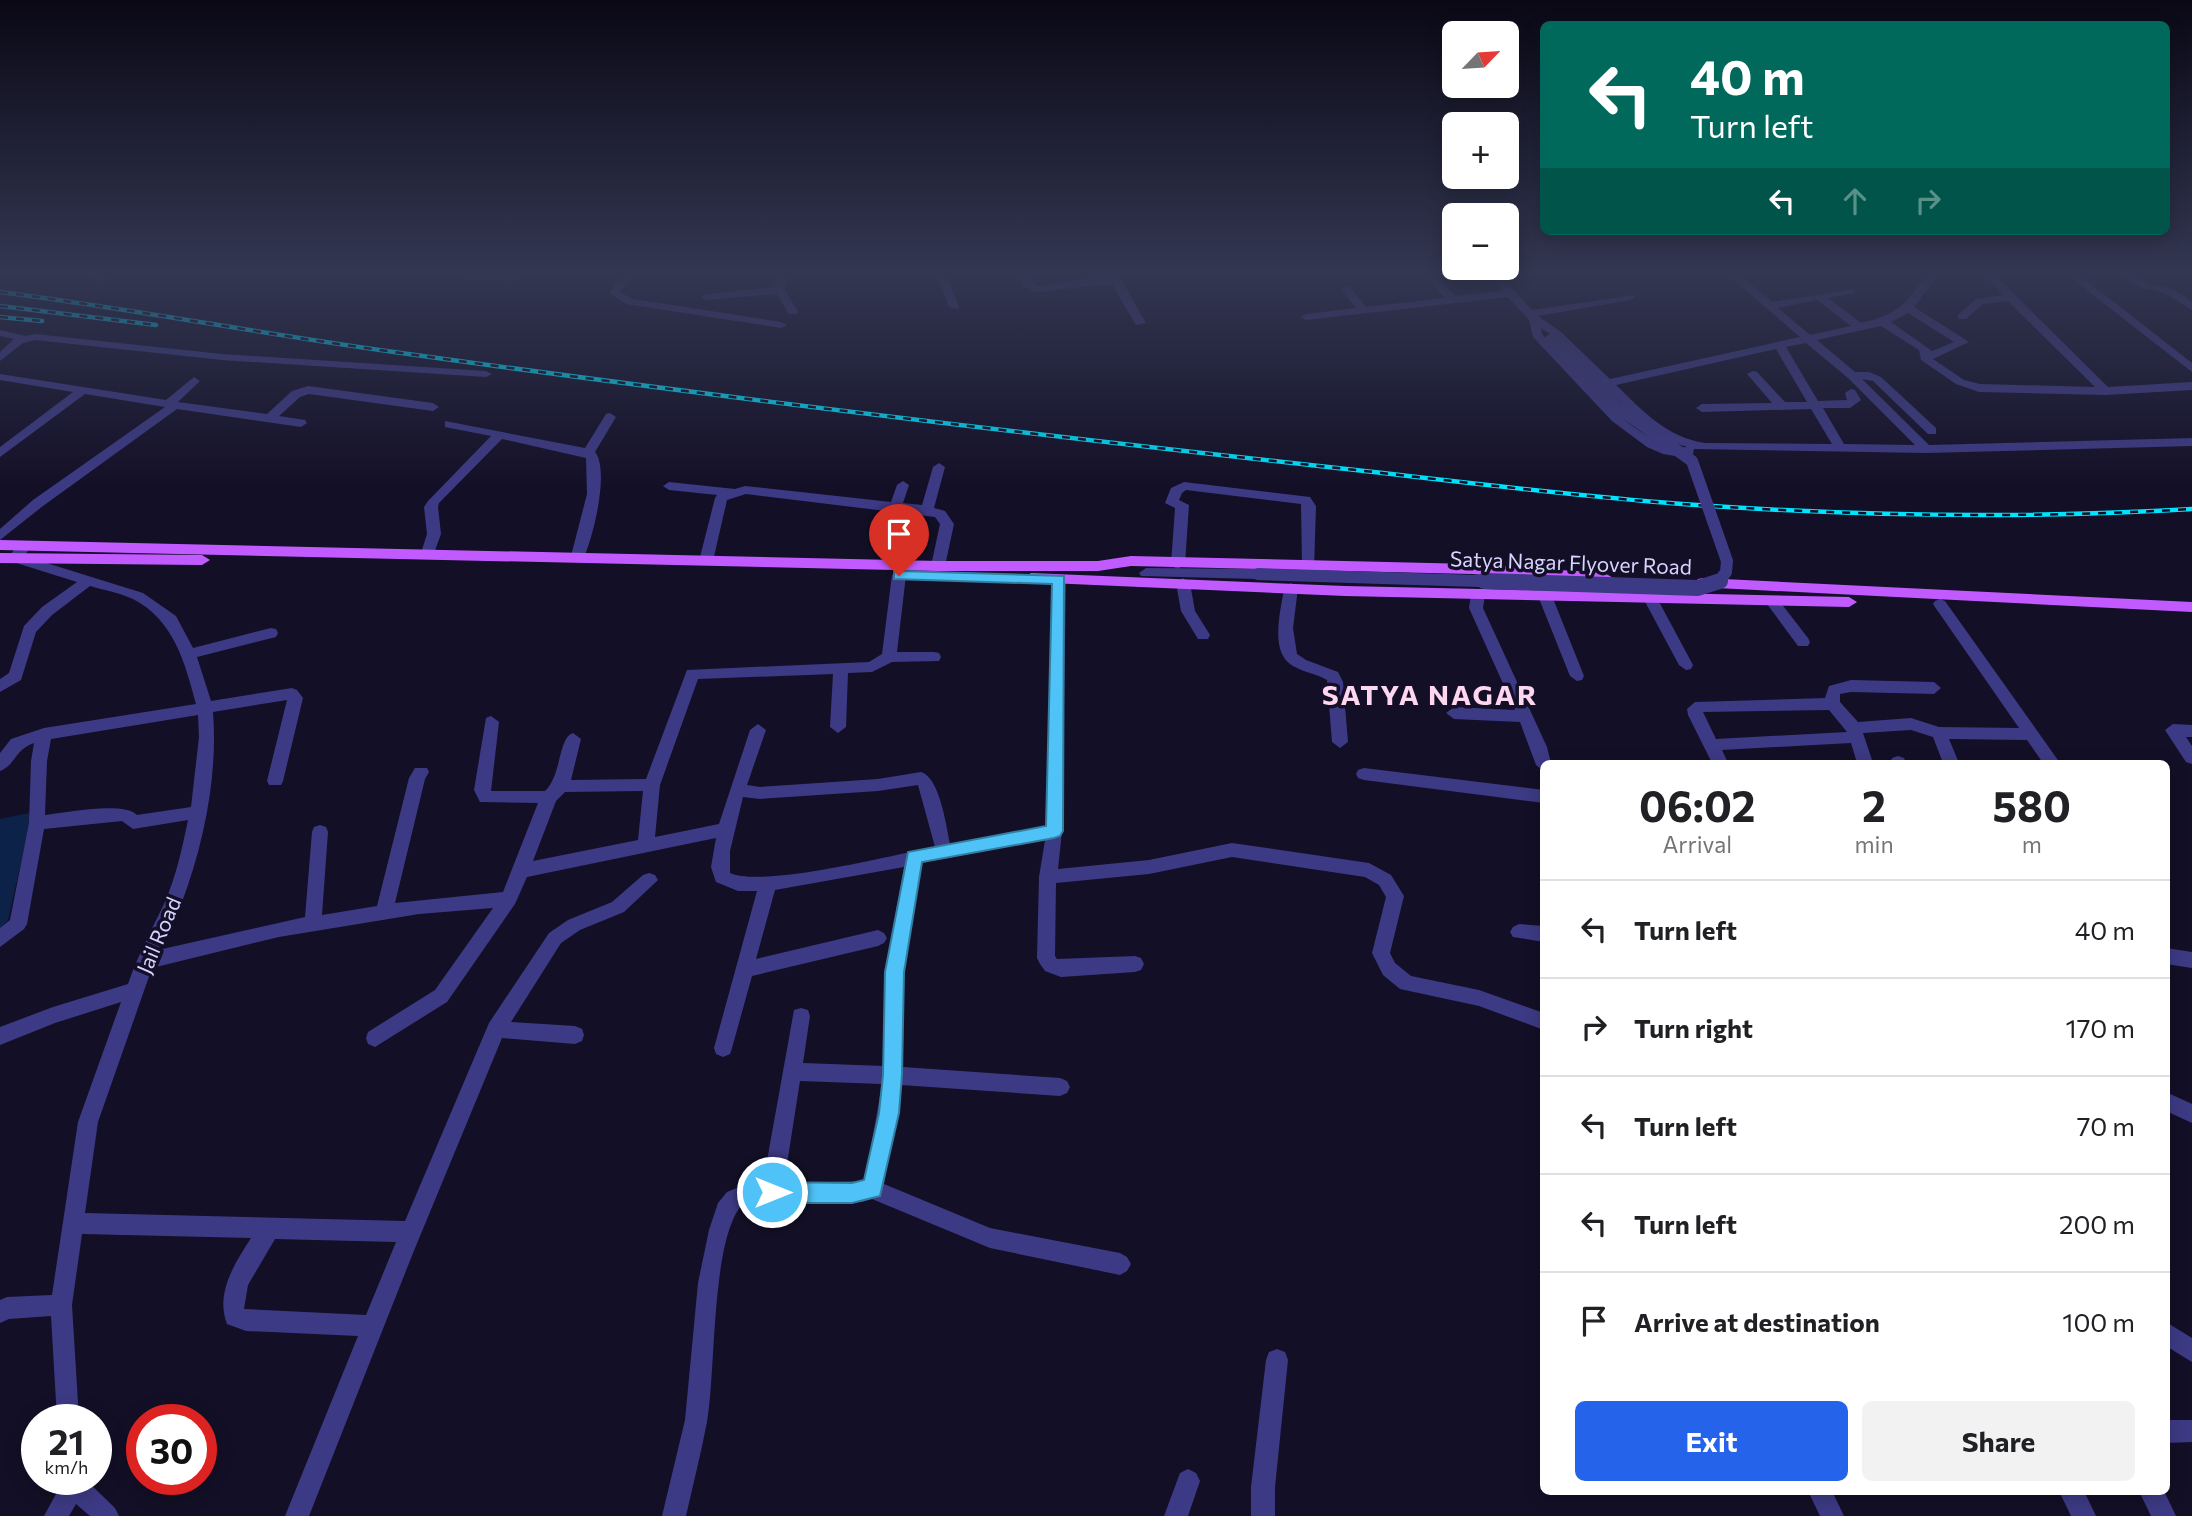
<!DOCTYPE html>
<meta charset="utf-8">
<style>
:root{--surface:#fff;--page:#f2f2f2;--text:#202124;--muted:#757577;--line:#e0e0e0;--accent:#2563eb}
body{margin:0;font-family:Commissioner,sans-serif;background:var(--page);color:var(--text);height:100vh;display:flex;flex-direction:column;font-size:26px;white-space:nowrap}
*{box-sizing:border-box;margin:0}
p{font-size:23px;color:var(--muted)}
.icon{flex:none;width:38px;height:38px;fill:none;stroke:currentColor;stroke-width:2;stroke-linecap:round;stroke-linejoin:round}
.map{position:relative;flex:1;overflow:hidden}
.details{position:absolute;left:1540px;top:760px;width:630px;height:735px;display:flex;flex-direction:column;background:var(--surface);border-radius:10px;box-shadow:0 4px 18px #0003}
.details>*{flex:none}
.top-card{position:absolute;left:1540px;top:21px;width:630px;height:214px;border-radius:10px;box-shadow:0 4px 18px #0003;background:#00695c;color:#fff;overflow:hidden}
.needle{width:46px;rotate:65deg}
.tools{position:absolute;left:1442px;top:21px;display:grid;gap:14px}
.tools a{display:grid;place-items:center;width:77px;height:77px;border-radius:10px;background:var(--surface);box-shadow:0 4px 18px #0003;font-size:35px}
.speed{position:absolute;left:21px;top:1404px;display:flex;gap:14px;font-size:35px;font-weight:700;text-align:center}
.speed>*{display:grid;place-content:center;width:91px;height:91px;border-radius:50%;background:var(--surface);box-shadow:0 4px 18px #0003;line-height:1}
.speed small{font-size:18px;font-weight:400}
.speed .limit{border:10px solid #d22;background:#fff;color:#111}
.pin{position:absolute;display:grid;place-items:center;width:60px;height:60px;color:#fff;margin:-72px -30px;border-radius:50% 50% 50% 0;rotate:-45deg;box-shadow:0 0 7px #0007}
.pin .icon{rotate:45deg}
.me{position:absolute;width:77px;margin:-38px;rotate:90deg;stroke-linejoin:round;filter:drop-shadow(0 0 5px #0008)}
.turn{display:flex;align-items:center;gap:24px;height:147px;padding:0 35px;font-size:32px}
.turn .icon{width:91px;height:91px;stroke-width:2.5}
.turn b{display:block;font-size:49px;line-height:60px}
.lanes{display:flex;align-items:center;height:66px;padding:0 35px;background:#0003;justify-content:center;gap:35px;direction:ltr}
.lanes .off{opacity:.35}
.eta{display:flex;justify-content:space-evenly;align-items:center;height:119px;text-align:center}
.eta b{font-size:42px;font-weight:700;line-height:49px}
.cta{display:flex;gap:14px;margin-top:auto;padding:14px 35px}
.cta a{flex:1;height:80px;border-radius:10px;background:var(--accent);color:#fff;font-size:28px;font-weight:700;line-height:80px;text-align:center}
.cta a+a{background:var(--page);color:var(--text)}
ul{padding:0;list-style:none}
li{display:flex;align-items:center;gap:21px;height:98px;padding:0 35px;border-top:2px solid var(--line)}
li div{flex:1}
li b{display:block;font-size:26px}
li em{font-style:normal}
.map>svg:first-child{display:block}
.water{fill:#0c2248}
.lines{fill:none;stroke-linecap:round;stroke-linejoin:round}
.minor{fill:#3d3a85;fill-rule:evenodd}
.major{fill:#c25bff;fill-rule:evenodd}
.rail-casing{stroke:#00e5ff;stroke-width:4.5}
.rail{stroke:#130f26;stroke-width:2.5;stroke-dasharray:8;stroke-linecap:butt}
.minor-bridge-far1{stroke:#3d3a85;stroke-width:12}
.minor-bridge{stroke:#3d3a85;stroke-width:16}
.route{fill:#4fc3f7;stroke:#337fa1;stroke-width:2}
.labels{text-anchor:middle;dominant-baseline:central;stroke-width:7;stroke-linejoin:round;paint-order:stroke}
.street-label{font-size:21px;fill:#d9d4ff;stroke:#130f26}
.district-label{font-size:28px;font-weight:bold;letter-spacing:2px;fill:#ffd6f0;stroke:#130f26}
</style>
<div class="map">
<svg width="2192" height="1516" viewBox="0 0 2192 1516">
<rect width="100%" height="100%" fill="#130f26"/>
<path class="water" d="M 29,813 L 31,819 L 8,920 L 0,928 L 0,819 Z"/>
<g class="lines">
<g class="minor">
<path d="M 79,274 L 98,274 L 108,279 L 103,282 Z"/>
<path d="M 533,274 L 516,281 L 462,278 L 457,275 Z"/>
<path d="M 624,274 L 635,274 L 620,292 L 633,299 L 781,322 L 787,325 L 781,328 L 626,304 L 609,293 Z"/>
<path d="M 777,274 L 787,274 L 785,290 L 798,312 L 797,314 L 789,314 L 777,294 L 706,300 L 701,297 L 706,294 L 775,287 Z"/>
<path d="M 936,274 L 946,274 L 959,307 L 958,309 L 949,307 Z"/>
<path d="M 1017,274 L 1027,274 L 1031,282 L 1038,286 L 1118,274 L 1146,323 L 1136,325 L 1112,284 L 1036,292 L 1022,286 Z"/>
<path d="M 1424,274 L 1435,274 L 1455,296 L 1502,291 L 1488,274 L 1499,274 L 1532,310 L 1634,295 L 1635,297 L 1630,300 L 1538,316 L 1561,332 L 1610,379 L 1800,337 L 1727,274 L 1739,274 L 1772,302 L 1855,289 L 1855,293 L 1828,298 L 1861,323 C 1898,315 1906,303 1928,274 L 1939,274 L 1914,307 L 1969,342 L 1933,359 L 1964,380 L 1980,384 L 2095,387 L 2008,301 L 1983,304 L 1966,319 L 1958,319 L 1958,315 L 1976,299 L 2003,295 L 1983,274 L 1994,274 L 2108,387 L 2192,382 L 2192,390 L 2105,395 L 1979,392 L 1956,384 L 1921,360 L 1919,350 L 1881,326 L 1817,340 L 1855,372 L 1869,372 L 1881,377 L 1936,428 L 1936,434 L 1928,434 L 1873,381 L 1862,379 L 1929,445 L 2192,438 L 2192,446 L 1926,453 L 1694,449 L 1693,454 L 1675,456 L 1663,454 L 1647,447 L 1612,421 L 1533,337 L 1529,320 L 1508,297 L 1306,320 L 1300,317 L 1306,314 L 1356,308 L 1341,289 L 1346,286 L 1350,287 L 1366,307 L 1444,298 ZM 1817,300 L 1851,326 L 1810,335 L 1778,308 ZM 1908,313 L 1954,342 L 1932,351 L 1891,322 ZM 1541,328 L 1553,336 L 1648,429 L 1666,440 L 1687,447 C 1640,453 1573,368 1542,334 ZM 1806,343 L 1848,378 L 1915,445 L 1844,444 L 1823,408 L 1850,408 L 1861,400 L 1855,390 L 1851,389 L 1845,393 L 1847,400 L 1818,401 L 1786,347 ZM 1776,349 L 1807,402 L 1785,402 L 1757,372 L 1753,371 L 1747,374 L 1772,403 L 1702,404 L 1696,408 L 1702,412 L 1811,409 L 1832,444 L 1705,443 C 1666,437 1643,411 1616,385 Z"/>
<path d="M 2066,274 L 2078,274 L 2192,363 L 2192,372 Z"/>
<path d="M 2118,274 L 2132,274 L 2149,284 L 2173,289 L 2192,302 L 2192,310 L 2165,293 L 2142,288 Z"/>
<path d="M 0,330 L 26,336 L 35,334 L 222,354 L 486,371 L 492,374 L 486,377 L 222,360 L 35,340 L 23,343 L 0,361 L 0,352 L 14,339 L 0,336 Z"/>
<path d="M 0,374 L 166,400 L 194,377 L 200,381 L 178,402 L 267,414 L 292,391 L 308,386 L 433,403 L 439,407 L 433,411 L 309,394 L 300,397 L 279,416 L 305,420 L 307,423 L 301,427 L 177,409 L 43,506 L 0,540 L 0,529 L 33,500 L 165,407 L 85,394 L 0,457 L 0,447 L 73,392 L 0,380 Z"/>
<path d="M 610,413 L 616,417 L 595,452 C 610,470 593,539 583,559 L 573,559 L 571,556 L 587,494 L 586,458 L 502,439 L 439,503 L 438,507 L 441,534 L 433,556 L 423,556 L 421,553 L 427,534 L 424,507 L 428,501 L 491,436 L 445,427 L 445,421 L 585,448 L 606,414 Z"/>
<path d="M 939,463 L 945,467 L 934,508 L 945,511 L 954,524 L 945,566 L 938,571 L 931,566 L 940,524 L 935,517 L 746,494 L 727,500 L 713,561 L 711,564 L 701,564 L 699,561 L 715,498 L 717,495 L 669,490 L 663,486 L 669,482 L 735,489 L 745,486 L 891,502 L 897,485 L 903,481 L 909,485 L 903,503 L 922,505 L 933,467 Z"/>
<path d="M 1184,482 L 1310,497 L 1316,506 L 1314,569 L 1309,571 L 1302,566 L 1301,504 L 1186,490 L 1182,493 L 1179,500 L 1189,505 L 1185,564 L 1178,569 L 1173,567 L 1171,564 L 1175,508 L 1165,503 L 1171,488 Z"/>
<path d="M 25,542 L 32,546 L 24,556 L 143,593 L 176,616 L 193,648 L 271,628 L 276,629 L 278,633 L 276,637 L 197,657 L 211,701 L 292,688 L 297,690 L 303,698 L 283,781 L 281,785 L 269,785 L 267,781 L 287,700 L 213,712 C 218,775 204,843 182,902 C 175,919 165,934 158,950 L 305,917 L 312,832 L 314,827 L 320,825 L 326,827 L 328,832 L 322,915 L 377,906 L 409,778 L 415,768 L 427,768 L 429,772 L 425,779 L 395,903 L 503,892 L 538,803 L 480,802 L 474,790 L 486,718 L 491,716 L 499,722 L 491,791 L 545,791 C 562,775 558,738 573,733 L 581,739 L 571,780 L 646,779 L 687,670 L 869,662 L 882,654 L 892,575 L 899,570 L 906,575 L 897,652 L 934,652 L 939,653 L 941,657 L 939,661 L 892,662 L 872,672 L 848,673 L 846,727 L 838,733 L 830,727 L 833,674 L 698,679 L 660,785 L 655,837 L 719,824 L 750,730 L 758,724 L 766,730 L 747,785 L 760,787 L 878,779 L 921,772 C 940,778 946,825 950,844 L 1046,826 L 1052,579 L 1059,574 L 1066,579 L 1062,831 L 1058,869 L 1149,860 L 1232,843 L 1369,863 L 1391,875 L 1404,896 L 1390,953 L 1395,963 L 1411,976 L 1479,990 L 1544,1013 L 1544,1030 L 1479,1006 L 1400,989 L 1383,975 L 1372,953 L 1386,897 L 1379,885 L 1365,877 L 1232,857 L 1149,874 L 1056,883 L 1055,956 L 1057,959 L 1135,956 L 1141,958 L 1144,964 L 1141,970 L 1135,972 L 1061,977 L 1045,971 L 1040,964 L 1037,958 L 1039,877 L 1045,840 L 921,863 L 903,972 L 903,1067 L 1060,1078 L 1067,1081 L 1070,1087 L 1067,1093 L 1060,1096 L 901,1085 L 884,1184 L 990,1228 L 1120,1253 L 1127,1257 L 1131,1264 L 1127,1271 L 1120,1275 L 990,1248 L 872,1199 L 862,1202 L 741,1206 C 711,1243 716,1371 707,1422 C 701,1453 693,1485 686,1516 L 662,1516 L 685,1420 L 698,1283 L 709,1230 L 718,1203 L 727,1192 L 746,1184 L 763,1183 L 794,1010 L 801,1008 L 808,1010 L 810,1016 L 803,1063 L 884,1066 L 885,972 L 904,867 L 775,890 L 756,959 L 878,930 L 884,933 L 887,938 L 884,943 L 878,946 L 752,976 L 732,1048 L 730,1054 L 723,1057 L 716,1054 L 714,1048 L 757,891 L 738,891 L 716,882 L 711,867 L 716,838 L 527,877 L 515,904 L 447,1002 L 375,1047 L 368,1044 L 366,1038 L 368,1032 L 435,990 L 493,908 L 419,914 L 279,937 L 152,968 L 98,1122 L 85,1213 L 405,1221 L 489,1023 L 549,933 L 568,920 L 612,902 L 643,875 L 649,873 L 655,875 L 658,880 L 624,912 L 580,930 L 561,943 L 511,1022 L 575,1026 L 582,1029 L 584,1035 L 582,1041 L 575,1044 L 502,1038 L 413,1253 L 309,1516 L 285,1516 L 358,1336 L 246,1331 L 227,1324 C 215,1293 235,1263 251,1238 L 82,1234 L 72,1305 L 79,1419 L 57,1419 L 51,1316 L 9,1319 L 0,1323 L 0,1300 L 7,1297 L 52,1295 L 78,1122 L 121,1002 L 55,1023 L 0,1045 L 0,1027 L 53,1007 L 128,984 C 138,955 151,931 164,904 C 176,877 182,849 188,820 L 133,829 L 122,821 L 44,829 L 27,924 L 24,929 L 0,947 L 0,928 L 10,920 L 29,823 L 31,761 L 34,743 C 14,750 16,765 0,771 L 0,753 L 11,739 L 44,728 L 196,704 C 185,663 174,620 133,599 C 120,593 104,590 90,586 L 52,615 L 36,632 L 21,680 L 0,692 L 0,679 L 9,673 L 24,626 L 42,607 L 77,582 L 10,561 L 8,558 C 12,552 18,544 25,542 ZM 198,715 L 199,737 L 191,807 L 137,815 C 123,801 66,813 45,815 L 47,761 L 51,739 ZM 918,785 L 935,847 C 892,855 764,888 730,873 L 730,851 L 743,797 L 760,799 L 878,791 ZM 643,791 L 638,840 L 533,861 L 556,801 L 565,792 ZM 800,1081 L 882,1084 L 865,1181 L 784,1183 ZM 275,1239 L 396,1242 L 366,1315 L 244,1309 L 248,1285 Z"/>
<path d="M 1146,568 L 1258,569 L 1265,574 L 1258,579 L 1141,576 L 1139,573 Z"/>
<path d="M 1183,578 L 1190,583 L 1195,611 L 1210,635 L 1208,639 L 1198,639 L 1181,611 L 1176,583 Z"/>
<path d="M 1291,583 L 1298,588 L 1293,628 L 1297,654 L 1306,660 L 1338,672 L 1343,682 L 1348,742 L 1340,748 L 1332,742 L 1327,680 C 1317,674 1306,673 1295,667 C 1268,654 1281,611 1284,588 Z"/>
<path d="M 1478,590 L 1485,595 L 1483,608 L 1547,747 L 1551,763 L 1544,763 L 1544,771 L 1536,765 L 1520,722 L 1454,719 L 1446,713 L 1454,707 L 1515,710 L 1469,608 L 1471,595 Z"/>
<path d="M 1545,591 L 1552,596 L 1584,676 L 1582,680 L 1577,681 L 1570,676 L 1538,596 Z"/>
<path d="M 1650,593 L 1657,598 L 1693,665 L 1691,669 L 1686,670 L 1679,665 L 1643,598 Z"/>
<path d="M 1772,596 L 1777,598 L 1808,638 L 1810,642 L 1808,646 L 1798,646 L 1767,604 L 1765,601 L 1767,598 Z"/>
<path d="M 1940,599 L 1945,601 L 2060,763 L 2043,763 L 2027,740 L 1949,739 L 1959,763 L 1943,763 L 1933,737 L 1911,730 L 1863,733 L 1873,763 L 1857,763 L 1851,743 L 1722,750 L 1728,763 L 1712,763 L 1688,715 L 1687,709 L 1695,702 L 1825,698 L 1829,686 L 1851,680 L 1934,682 L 1941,688 L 1934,694 L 1851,692 L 1840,694 L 1840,702 L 1858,722 L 1911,718 L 1939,727 L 2019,728 L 1935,607 L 1933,604 L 1935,601 ZM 1829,710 L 1847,732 L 1716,739 L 1703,712 Z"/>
<path d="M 2173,724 L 2192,725 L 2192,737 L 2186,737 L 2192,746 L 2192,764 L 2186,762 L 2165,730 Z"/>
<path d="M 1898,756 L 1904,758 L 1906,763 L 1890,763 L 1892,758 Z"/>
<path d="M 1364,768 L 1544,790 L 1544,803 L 1364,780 L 1358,778 L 1356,774 L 1358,770 Z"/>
<path d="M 1519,924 L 1544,926 L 1544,942 L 1513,937 L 1510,932 L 1513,927 Z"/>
<path d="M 2166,948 L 2192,952 L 2192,968 L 2166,964 Z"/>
<path d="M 2166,1092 L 2192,1104 L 2192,1123 L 2166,1111 Z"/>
<path d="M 2166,1322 L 2192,1338 L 2192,1362 L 2166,1346 Z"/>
<path d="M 1277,1349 L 1285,1352 L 1288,1360 L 1275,1487 L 1275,1516 L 1251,1516 L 1251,1487 L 1266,1360 L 1269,1352 Z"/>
<path d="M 2166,1420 L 2192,1420 L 2192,1442 L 2166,1443 Z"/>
<path d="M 1188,1469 L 1196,1473 L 1200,1481 L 1188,1516 L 1164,1516 L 1180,1473 Z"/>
<path d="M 61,1479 L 85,1479 L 115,1508 L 119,1516 L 90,1516 L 76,1504 L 69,1516 L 44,1516 L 62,1483 Z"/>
<path d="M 1808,1491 L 1832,1491 L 1844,1516 L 1820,1516 Z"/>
<path d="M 2059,1491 L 2084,1491 L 2096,1516 L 2071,1516 Z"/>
<path d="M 2139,1491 L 2164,1491 L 2176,1516 L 2151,1516 Z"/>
</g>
<g class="major">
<path d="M 0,540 L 938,561 L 1098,561 L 1131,556 L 1472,564 L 1605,573 L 1613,578 L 1605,583 L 1472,574 L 1131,566 L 1098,571 L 938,571 L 0,550 Z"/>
<path d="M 0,553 L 202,555 L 210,560 L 202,565 L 0,563 Z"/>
<path d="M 1031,573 L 1345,586 L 1849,597 L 1857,602 L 1849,607 L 1345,596 L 1026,582 L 1023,578 Z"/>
<path d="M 1703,578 L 2192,602 L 2192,612 L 1698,587 L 1695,583 L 1698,579 Z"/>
</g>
<defs>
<g id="rail">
<path d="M 0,292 C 132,309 263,334 394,352 C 702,395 1010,432 1319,466 C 1440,479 1561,495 1682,504 C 1852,516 2022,519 2192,509"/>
<path d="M 0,306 L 156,325"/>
<path d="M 0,317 L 42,321"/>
</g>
</defs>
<use href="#rail" class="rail-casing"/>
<use href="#rail" class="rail"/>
<g class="minor-bridge-far1">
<path d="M 1551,340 L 1617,407 L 1692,461 L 1727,561 L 1726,572 L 1718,583"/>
<path d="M 1258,574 L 1539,583"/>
</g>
<path class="minor-bridge" d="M 1484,581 L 1698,588 L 1720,581"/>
</g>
<linearGradient id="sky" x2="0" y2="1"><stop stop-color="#0a0815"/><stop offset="0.56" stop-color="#333752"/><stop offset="1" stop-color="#333752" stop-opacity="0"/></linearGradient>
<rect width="2192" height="487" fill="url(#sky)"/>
<path class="route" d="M 899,571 L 1064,576 L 1063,831 L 1060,836 L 1054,838 L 922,862 L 904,972 L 902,1075 L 899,1113 L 880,1196 L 852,1203 L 772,1203 L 764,1200 L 761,1192 L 764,1185 L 772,1182 L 852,1183 L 864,1180 L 879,1113 L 883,1075 L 885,972 L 908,852 L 1046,826 L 1052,584 L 894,579 L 894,572 Z"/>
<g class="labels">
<g class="street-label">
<text transform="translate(1571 562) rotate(2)">Satya Nagar Flyover Road</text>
<text transform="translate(158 935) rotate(-67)">Jail Road</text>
</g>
<g class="district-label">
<text x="1430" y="694">SATYA NAGAR</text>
</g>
</g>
</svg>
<div class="tools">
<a><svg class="needle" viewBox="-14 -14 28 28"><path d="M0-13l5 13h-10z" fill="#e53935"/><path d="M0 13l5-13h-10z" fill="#757577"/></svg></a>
<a>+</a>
<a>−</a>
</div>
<div class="speed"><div>21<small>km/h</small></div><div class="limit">30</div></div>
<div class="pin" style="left:899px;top:576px;background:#d93025"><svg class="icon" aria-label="arrive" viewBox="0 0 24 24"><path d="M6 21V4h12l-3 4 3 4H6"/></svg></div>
<svg class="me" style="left:772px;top:1192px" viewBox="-20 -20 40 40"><circle r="17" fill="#4fc3f7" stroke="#fff" stroke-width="3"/><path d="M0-11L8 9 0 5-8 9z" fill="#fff"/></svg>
<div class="top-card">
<div class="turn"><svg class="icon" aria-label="left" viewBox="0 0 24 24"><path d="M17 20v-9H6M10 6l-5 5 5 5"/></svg><div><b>40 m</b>Turn left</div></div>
<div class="lanes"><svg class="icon" aria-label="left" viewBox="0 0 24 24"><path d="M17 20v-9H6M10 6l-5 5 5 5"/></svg><svg class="icon off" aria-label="ahead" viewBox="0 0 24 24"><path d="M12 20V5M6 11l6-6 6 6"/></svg><svg class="icon off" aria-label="right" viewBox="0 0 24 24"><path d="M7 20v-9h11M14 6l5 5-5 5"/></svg></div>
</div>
<section class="details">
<div class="eta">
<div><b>06:02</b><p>Arrival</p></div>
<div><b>2</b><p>min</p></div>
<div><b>580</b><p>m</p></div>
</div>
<ul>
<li><svg class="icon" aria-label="left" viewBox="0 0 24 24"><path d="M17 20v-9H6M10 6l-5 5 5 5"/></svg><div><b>Turn left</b></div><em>40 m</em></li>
<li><svg class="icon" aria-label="right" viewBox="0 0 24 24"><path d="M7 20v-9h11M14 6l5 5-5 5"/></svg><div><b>Turn right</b></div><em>170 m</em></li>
<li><svg class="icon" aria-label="left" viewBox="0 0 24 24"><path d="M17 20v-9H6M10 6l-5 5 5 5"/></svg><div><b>Turn left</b></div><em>70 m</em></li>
<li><svg class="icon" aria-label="left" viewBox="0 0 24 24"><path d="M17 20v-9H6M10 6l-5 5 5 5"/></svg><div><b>Turn left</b></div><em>200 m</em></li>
<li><svg class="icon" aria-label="arrive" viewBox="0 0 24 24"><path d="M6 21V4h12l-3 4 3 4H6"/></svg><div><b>Arrive at destination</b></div><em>100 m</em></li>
</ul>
<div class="cta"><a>Exit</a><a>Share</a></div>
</section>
</div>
